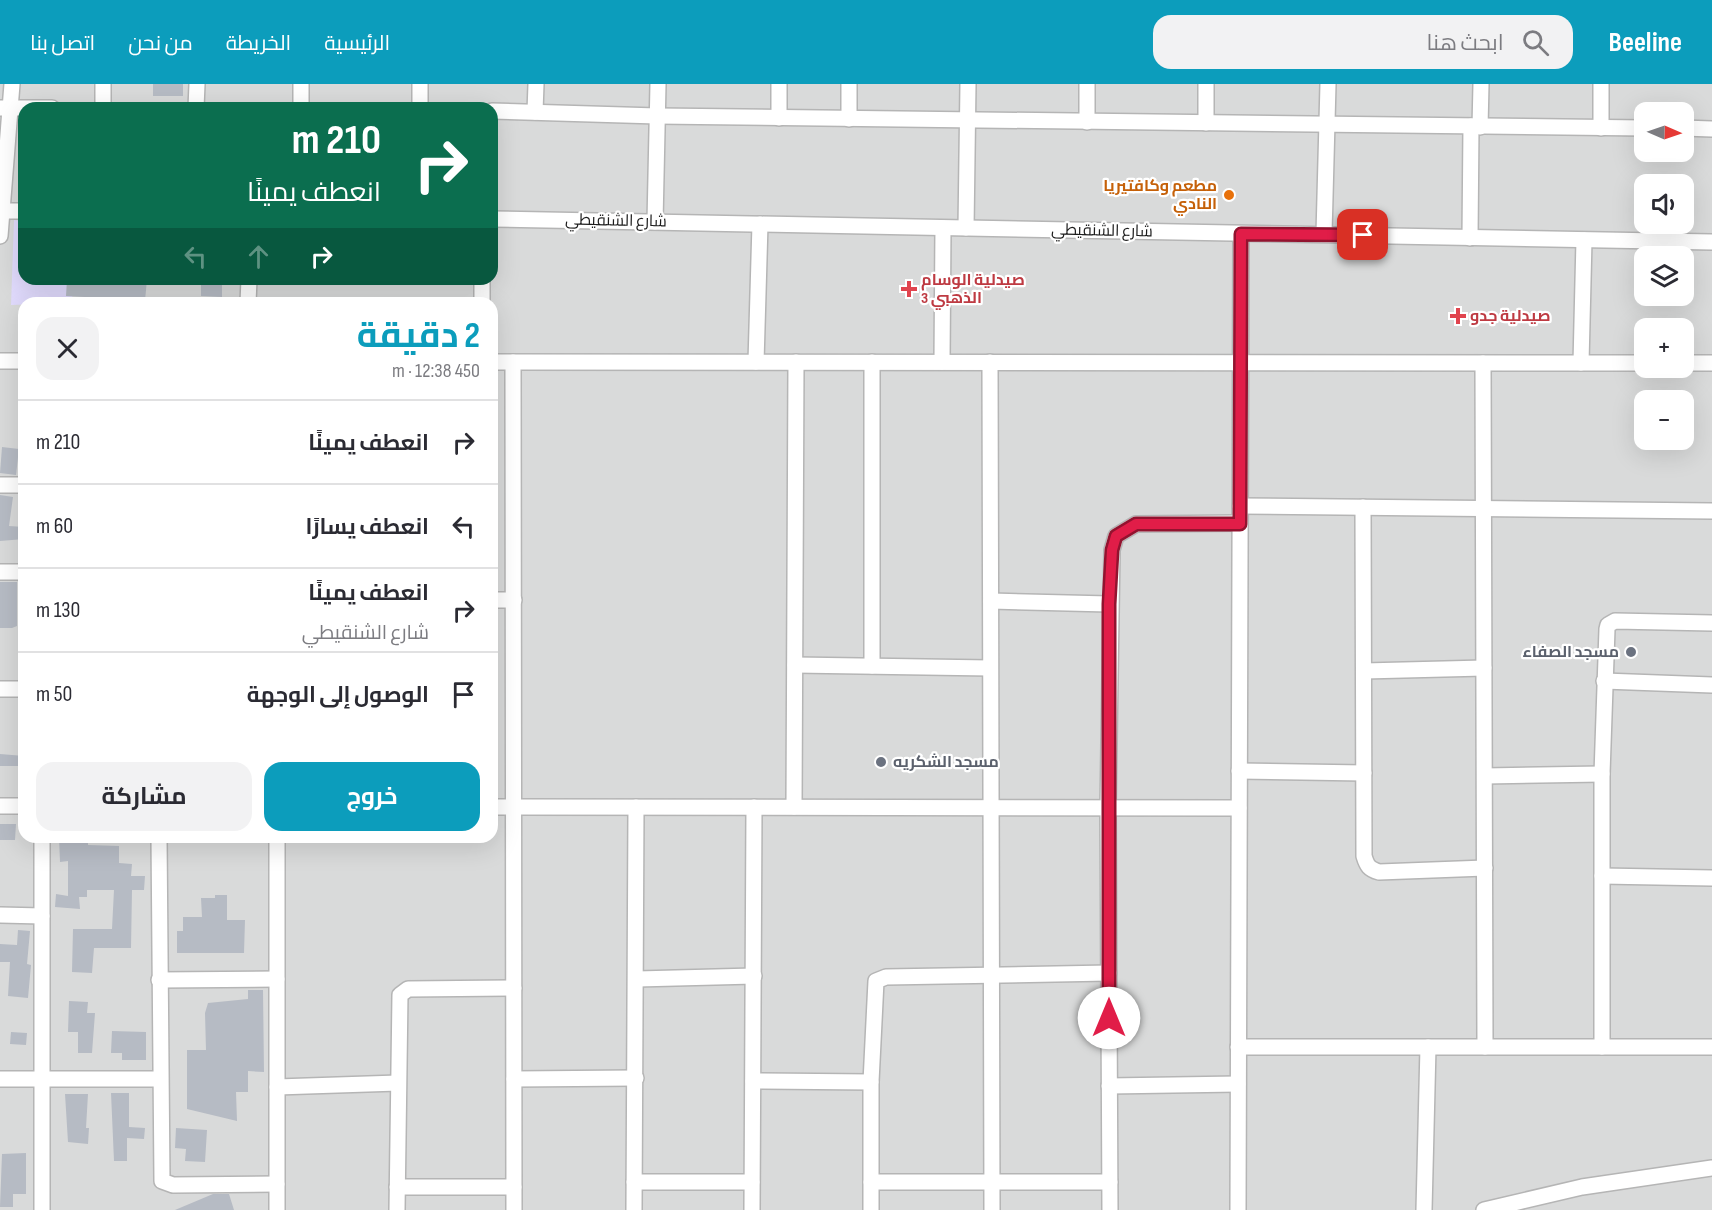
<!DOCTYPE html>
<html lang="ar">
<meta charset="utf-8">
<style>
:root{--surface:#fff;--page:#f2f2f3;--text:#2b2b33;--muted:#7c7c81;--line:#e1e1e2;--accent:#0c9dbc}
body{margin:0;font-family:"Sofia Sans Condensed",Cairo,sans-serif;background:var(--page);color:var(--text);direction:rtl;height:100vh;display:flex;flex-direction:column;font-size:22px;white-space:nowrap}
*{box-sizing:border-box;margin:0}
p{font-size:20px;color:var(--muted)}
.icon{flex:none;width:33px;height:33px;fill:none;stroke:currentColor;stroke-width:2;stroke-linecap:round;stroke-linejoin:round}
.map{position:relative;flex:1;overflow:hidden;direction:ltr}
.side{position:absolute;left:18px;top:213px;width:480px;height:546px;display:flex;flex-direction:column;background:var(--surface);border-radius:18px;box-shadow:0 6px 24px #0002;direction:rtl}
.side>*{flex:none}
.guide{position:absolute;left:18px;top:18px;width:480px;height:183px;border-radius:18px;box-shadow:0 6px 24px #0002;direction:rtl;background:#0b6e4f;color:#fff;overflow:hidden}
.needle{width:39px;rotate:92deg}
.controls{position:absolute;left:1634px;top:18px;display:grid;gap:12px}
.controls a{display:grid;place-items:center;width:60px;height:60px;border-radius:12px;background:var(--surface);box-shadow:0 6px 24px #0002;font-size:30px}
.pin{position:absolute;display:grid;place-items:center;width:51px;height:51px;color:#fff;margin:-26px;border-radius:12px;box-shadow:0 3px 9px #0006}
.me{position:absolute;width:66px;margin:-33px;rotate:0deg;stroke-linejoin:round;filter:drop-shadow(0 0 4px #0008)}
.turn{display:flex;align-items:center;gap:21px;height:126px;padding:0 18px;font-size:27px}
.turn .icon{width:78px;height:78px;stroke-width:2.5}
.turn b{display:block;font-size:42px;line-height:51px}
.lanes{display:flex;align-items:center;height:57px;padding:0 18px;background:#0003;justify-content:center;gap:30px;direction:ltr}
.lanes .off{opacity:.35}
.round{display:grid;place-items:center;flex:none;width:63px;height:63px;border-radius:18px;background:var(--page)}
.overview{display:flex;align-items:center;justify-content:space-between;height:102px;padding:0 18px}
h1{font-size:36px;font-weight:700;line-height:45px;color:var(--accent)}
.primary-button{display:flex;gap:12px;margin-top:auto;padding:12px 18px}
.primary-button a{flex:1;height:69px;border-radius:18px;background:var(--accent);color:#fff;font-size:24px;font-weight:700;line-height:69px;text-align:center}
.primary-button a+a{background:var(--page);color:var(--text)}
ul{padding:0;list-style:none}
li{display:flex;align-items:center;gap:18px;height:84px;padding:0 18px;border-top:2px solid var(--line)}
li div{flex:1}
li b{display:block;font-size:22px}
li em{font-style:normal}
header{display:flex;align-items:center;gap:36px;box-sizing:border-box;height:84px;padding:0 30px;background:var(--accent);color:#fff}
header strong{font-size:28px}
nav{display:flex;gap:33px;margin-inline-start:auto;font-size:21px}
.search{width:420px;height:54px;background:var(--page);display:flex;align-items:center;gap:15px;box-sizing:border-box;padding:0 21px;border-radius:18px;color:var(--muted);font-size:22px}
.map>svg:first-child{display:block}
.residential{fill:#d9dada;fill-rule:evenodd}
.education{fill:#e1dbfd}
.building{fill:#b6bbc4}
.lines{fill:none;stroke-linecap:round;stroke-linejoin:round}
.minor-casing{stroke:#b5b5b5;stroke-width:18}
.minor{stroke:#fff;stroke-width:15}
.route-casing{stroke:#92132f;stroke-width:15}
.route{stroke:#e11d48;stroke-width:10}
.food-dot{fill:#e8710a;stroke:#fff;stroke-width:2}
.health-dot{fill:#e0444e;stroke:#fff;stroke-width:2}
.worship-dot{fill:#6b7280;stroke:#fff;stroke-width:2}
.labels{text-anchor:middle;dominant-baseline:central;stroke-width:4.5;stroke-linejoin:round;paint-order:stroke}
.food-label{font-size:16px;font-weight:bold;fill:#c56008;stroke:#fff;text-anchor:end}
.street-label{font-size:16px;fill:#1c1c1c;stroke:#fff}
.health-label{font-size:16px;font-weight:bold;fill:#be3a42;stroke:#fff;text-anchor:start}
.worship-label{font-size:16px;font-weight:bold;fill:#5b616d;stroke:#fff;text-anchor:end}
</style>
<header>
<strong>Beeline</strong>
<div class="search"><svg class="icon" aria-label="search" viewBox="0 0 24 24"><circle cx="10" cy="10" r="6"/><path d="M15 15l6 6"/></svg>ابحث هنا</div>
<nav><a>الرئيسية</a><a>الخريطة</a><a>من نحن</a><a>اتصل بنا</a></nav>
</header>
<div class="map">
<svg width="1712" height="1126" viewBox="0 0 1712 1126">
<rect width="100%" height="100%" fill="#e2e4ed"/>
<path class="residential" d="M 0,0 L 1712,0 L 1712,1126 L 0,1126 ZM 24,24 L 492,24 L 492,195 L 24,195 ZM 1644,28 L 1683,28 L 1683,68 L 1644,68 ZM 1644,100 L 1683,100 L 1683,140 L 1644,140 ZM 1644,172 L 1683,172 L 1683,212 L 1644,212 ZM 24,219 L 492,219 L 492,753 L 24,753 ZM 1644,244 L 1683,244 L 1683,284 L 1644,284 ZM 1644,316 L 1683,316 L 1683,356 L 1644,356 Z"/>
<path class="education" d="M 14,136 L 24,137 L 24,195 L 73,195 L 72,219 L 11,221 Z"/>
<g class="building">
<rect x="153" y="0" width="30" height="12"/>
<path d="M 67,195 L 147,195 L 145,217 L 116,215 L 116,219 L 104,219 L 104,214 L 66,212 Z"/>
<path d="M 201,195 L 222,195 L 222,213 L 201,212 Z"/>
<path d="M 2,363 L 19,365 L 16,391 L 0,389 Z"/>
<path d="M 0,411 L 13,413 L 9,442 L 24,443 L 24,455 L 0,457 Z"/>
<path d="M 0,498 L 17,498 L 17,542 L 12,544 L 0,544 Z"/>
<path d="M 0,670 L 24,672 L 24,682 L 0,682 Z"/>
<path d="M 0,740 L 16,740 L 15,756 L 0,756 Z"/>
<path d="M 59,753 L 88,753 L 88,761 L 119,762 L 119,779 L 132,780 L 131,792 L 145,792 L 144,806 L 132,806 L 131,864 L 94,864 L 92,889 L 72,888 L 73,845 L 112,845 L 114,806 L 87,806 L 87,813 L 79,813 L 80,825 L 55,823 L 56,810 L 68,812 L 68,777 L 60,778 Z"/>
<path d="M 215,811 L 227,811 L 227,836 L 245,836 L 244,869 L 177,869 L 177,847 L 183,847 L 183,833 L 202,833 L 201,814 L 215,814 Z"/>
<path d="M 18,846 L 30,847 L 27,880 L 31,881 L 28,914 L 8,912 L 10,878 L 0,878 L 0,860 L 17,861 Z"/>
<path d="M 248,906 L 263,906 L 264,988 L 248,987 L 248,1008 L 236,1008 L 237,1037 L 187,1025 L 187,966 L 206,966 L 205,929 L 208,919 L 248,915 Z"/>
<path d="M 69,917 L 88,918 L 87,929 L 95,929 L 92,969 L 78,969 L 78,948 L 68,948 Z"/>
<path d="M 112,947 L 146,948 L 146,976 L 122,976 L 122,969 L 111,969 Z"/>
<path d="M 11,948 L 27,949 L 26,961 L 10,960 Z"/>
<path d="M 111,1009 L 129,1009 L 129,1043 L 145,1044 L 144,1055 L 127,1054 L 127,1077 L 114,1077 Z"/>
<path d="M 65,1010 L 88,1010 L 86,1044 L 89,1044 L 88,1060 L 68,1058 Z"/>
<path d="M 176,1044 L 207,1046 L 205,1078 L 185,1077 L 186,1065 L 175,1064 Z"/>
<path d="M 26,1069 L 26,1110 L 13,1110 L 13,1123 L 0,1123 L 2,1070 Z"/>
<path d="M 213,1110 L 229,1110 L 234,1126 L 175,1126 Z"/>
</g>
<g class="lines">
<defs>
<g id="minor">
<path d="M 0,24 L 52,24"/>
<path d="M 103,24 L 103,0"/>
<path d="M 196,24 L 197,0"/>
<path d="M 301,24 L 301,0"/>
<path d="M 420,24 L 420,0"/>
<path d="M 492,27 L 657,32 L 1644,44"/>
<path d="M 535,28 L 536,0"/>
<path d="M 779,34 L 779,0"/>
<path d="M 849,35 L 849,0"/>
<path d="M 1087,38 L 1087,0"/>
<path d="M 1206,39 L 1206,0"/>
<path d="M 1480,43 L 1481,0"/>
<path d="M 1601,44 L 1601,0"/>
<path d="M 1683,44 L 1712,45"/>
<path d="M 0,127 L 24,127"/>
<path d="M 492,135 L 1712,158"/>
<path d="M 655,138 L 658,0"/>
<path d="M 966,144 L 968,0"/>
<path d="M 1324,150 L 1328,0"/>
<path d="M 0,152 L 12,0"/>
<path d="M 1470,154 L 1471,42"/>
<path d="M 248,219 L 249,195"/>
<path d="M 482,219 L 482,195"/>
<path d="M 0,277 L 24,277"/>
<path d="M 492,278 L 1644,279"/>
<path d="M 513,278 L 514,1126"/>
<path d="M 756,278 L 760,140"/>
<path d="M 872,278 L 872,582"/>
<path d="M 942,278 L 943,144"/>
<path d="M 990,278 L 992,1126"/>
<path d="M 1483,279 L 1485,963"/>
<path d="M 1581,279 L 1584,156"/>
<path d="M 1683,279 L 1712,279"/>
<path d="M 0,401 L 24,401"/>
<path d="M 1240,422 L 1712,427"/>
<path d="M 1363,423 L 1364,772 C 1367,782 1369,785 1379,788 L 1485,784"/>
<path d="M 0,488 L 24,488"/>
<path d="M 492,516 L 514,516"/>
<path d="M 991,517 L 1109,520"/>
<path d="M 795,581 L 990,584"/>
<path d="M 1364,587 L 1484,584"/>
<path d="M 1604,597 L 1712,601"/>
<path d="M 0,605 L 24,605"/>
<path d="M 1239,687 L 1364,689"/>
<path d="M 1485,692 L 1602,690"/>
<path d="M 0,722 L 24,722"/>
<path d="M 492,723 L 1239,724"/>
<path d="M 794,723 L 796,278"/>
<path d="M 42,753 L 42,1126"/>
<path d="M 159,753 L 162,1097 L 173,1101 L 277,1100"/>
<path d="M 1602,792 L 1712,794"/>
<path d="M 0,831 L 42,832"/>
<path d="M 637,895 L 754,892"/>
<path d="M 159,896 L 277,895"/>
<path d="M 1238,963 L 1712,963"/>
<path d="M 1602,963 L 1602,690 L 1607,545 L 1608,541 L 1615,537 L 1712,539"/>
<path d="M 0,995 L 159,995"/>
<path d="M 514,995 L 636,994"/>
<path d="M 753,997 L 871,998"/>
<path d="M 1109,1002 L 1238,1000"/>
<path d="M 277,1003 L 398,999"/>
<path d="M 634,1098 L 752,1098"/>
<path d="M 871,1098 L 1110,1098"/>
<path d="M 397,1103 L 514,1103"/>
<path d="M 277,1126 L 277,753"/>
<path d="M 397,1126 L 400,911 L 408,905 L 514,904"/>
<path d="M 634,1126 L 636,723"/>
<path d="M 752,1126 L 754,723"/>
<path d="M 871,1126 L 871,998 L 876,897 L 886,893 L 1109,889"/>
<path d="M 1110,1126 L 1108,724 L 1112,466 L 1116,452 L 1136,440 L 1240,439"/>
<path d="M 1238,1126 L 1241,150"/>
<path d="M 1424,1126 L 1428,963"/>
<path d="M 1484,1126 L 1582,1103 L 1712,1084"/>
</g>
</defs>
<use href="#minor" class="minor-casing"/>
<use href="#minor" class="minor"/>
</g>
<g class="lines">
<defs>
<path id="route" d="M 1109,934 L 1109,520 L 1112,466 L 1116,452 L 1136,440 L 1240,440 L 1241,150 L 1363,151"/>
</defs>
<use href="#route" class="route-casing"/>
<use href="#route" class="route"/>
</g>
<circle class="food-dot" cx="1229" cy="111" r="6"/>
<g class="health-dot">
<path d="M906 196h6v6h6v6h-6v6h-6v-6h-6v-6h6z"/>
<path d="M1455 223h6v6h6v6h-6v6h-6v-6h-6v-6h6z"/>
</g>
<g class="worship-dot">
<circle cx="1631" cy="568" r="6"/>
<circle cx="881" cy="678" r="6"/>
</g>
<g class="labels">
<g class="food-label">
<text x="1217" y="102">مطعم وكافتيريا<tspan x="1217" dy="18">النادي</tspan></text>
</g>
<g class="street-label">
<text transform="translate(616 137) rotate(1)">شارع الشنقيطي</text>
<text transform="translate(1102 147) rotate(1)">شارع الشنقيطي</text>
</g>
<g class="health-label">
<text x="921" y="196">صيدلية الوسام<tspan x="921" dy="18">الذهبي 3</tspan></text>
<text x="1470" y="232">صيدلية جدو</text>
</g>
<g class="worship-label">
<text x="1619" y="568">مسجد الصفاء</text>
<text x="893" y="678" text-anchor="start">مسجد الشكريه</text>
</g>
</g>
</svg>
<div class="controls">
<a><svg class="needle" viewBox="-14 -14 28 28"><path d="M0-13l5 13h-10z" fill="#e53935"/><path d="M0 13l5-13h-10z" fill="#7c7c81"/></svg></a>
<a><svg class="icon" aria-label="sound" viewBox="0 0 24 24"><path d="M4 9h4l5-4v14l-5-4H4zM17 9q2 3 0 6"/></svg></a>
<a><svg class="icon" aria-label="layers" viewBox="0 0 24 24"><path d="M12 4l9 5-9 5-9-5zM3 14l9 5 9-5"/></svg></a>
<a>+</a>
<a>−</a>
</div>
<div class="pin" style="left:1363px;top:151px;background:#d93025"><svg class="icon" aria-label="arrive" viewBox="0 0 24 24"><path d="M6 21V4h12l-3 4 3 4H6"/></svg></div>
<svg class="me" style="left:1109px;top:934px" viewBox="-20 -20 40 40"><circle r="19" fill="#fff"/><path d="M0-13L10 11 0 6-10 11z" fill="#e11d48"/></svg>
<div class="guide">
<div class="turn"><svg class="icon" aria-label="right" viewBox="0 0 24 24"><path d="M7 20v-9h11M14 6l5 5-5 5"/></svg><div><b>210 m</b>انعطف يمينًا</div></div>
<div class="lanes"><svg class="icon off" aria-label="left" viewBox="0 0 24 24"><path d="M17 20v-9H6M10 6l-5 5 5 5"/></svg><svg class="icon off" aria-label="ahead" viewBox="0 0 24 24"><path d="M12 20V5M6 11l6-6 6 6"/></svg><svg class="icon" aria-label="right" viewBox="0 0 24 24"><path d="M7 20v-9h11M14 6l5 5-5 5"/></svg></div>
</div>
<section class="side">
<div class="overview"><div><h1>2 دقيقة</h1><p>450 m · 12:38</p></div><a class="round"><svg class="icon" aria-label="close" viewBox="0 0 24 24"><path d="M6 6l12 12M18 6L6 18"/></svg></a></div>
<ul>
<li><svg class="icon" aria-label="right" viewBox="0 0 24 24"><path d="M7 20v-9h11M14 6l5 5-5 5"/></svg><div><b>انعطف يمينًا</b></div><em>210 m</em></li>
<li><svg class="icon" aria-label="left" viewBox="0 0 24 24"><path d="M17 20v-9H6M10 6l-5 5 5 5"/></svg><div><b>انعطف يسارًا</b></div><em>60 m</em></li>
<li><svg class="icon" aria-label="right" viewBox="0 0 24 24"><path d="M7 20v-9h11M14 6l5 5-5 5"/></svg><div><b>انعطف يمينًا</b><p>شارع الشنقيطي</p></div><em>130 m</em></li>
<li><svg class="icon" aria-label="arrive" viewBox="0 0 24 24"><path d="M6 21V4h12l-3 4 3 4H6"/></svg><div><b>الوصول إلى الوجهة</b></div><em>50 m</em></li>
</ul>
<div class="primary-button"><a>خروج</a><a>مشاركة</a></div>
</section>
</div>
